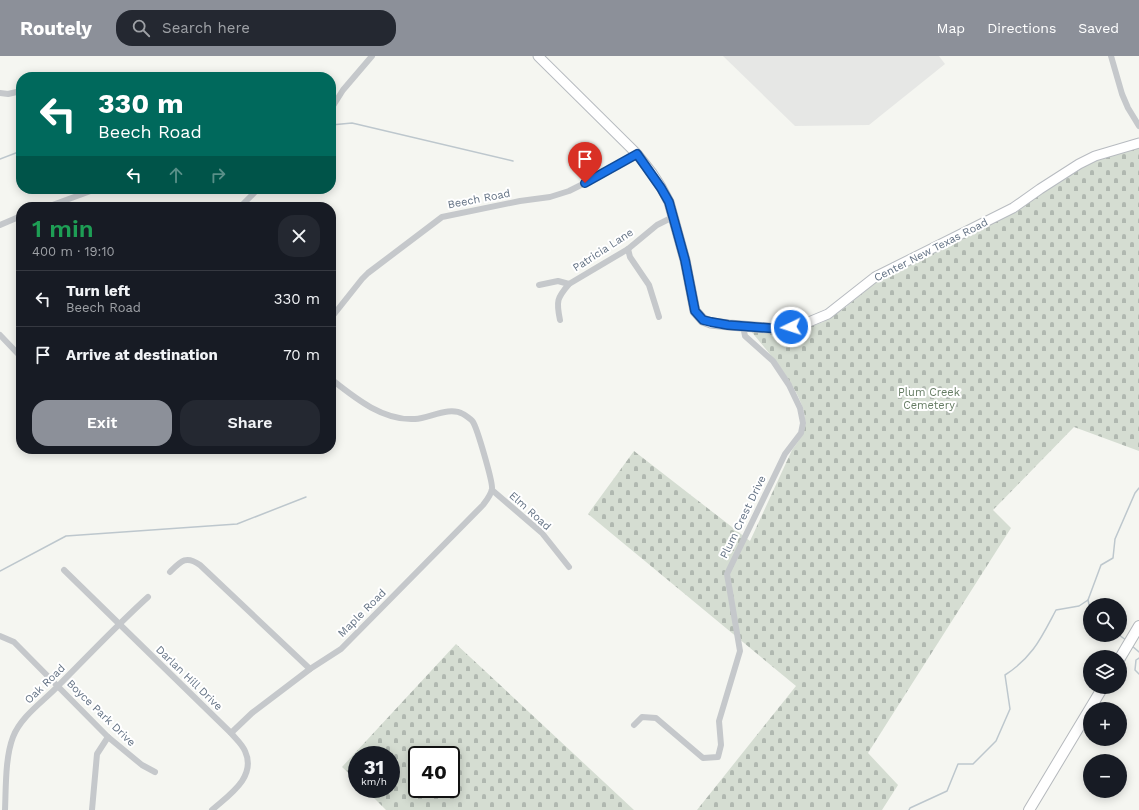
<!DOCTYPE html>
<meta charset="utf-8">
<style>
:root{--surface:#171b24;--page:#242831;--text:#f1f3f6;--muted:#9ea1a6;--line:#363941;--accent:#8c9099}
body{margin:0;font-family:"Work Sans",sans-serif;background:var(--page);color:var(--text);height:100vh;display:flex;flex-direction:column;font-size:15px;white-space:nowrap}
*{box-sizing:border-box;margin:0}
p{font-size:13px;color:var(--muted)}
.icon{flex:none;width:22px;height:22px;fill:none;stroke:currentColor;stroke-width:2;stroke-linecap:round;stroke-linejoin:round}
.map{position:relative;flex:1;overflow:hidden}
.panel{position:absolute;left:16px;top:146px;width:320px;height:252px;display:flex;flex-direction:column;background:var(--surface);border-radius:16px;box-shadow:0 2px 10px #0003}
.panel>*{flex:none}
.hud{position:absolute;left:16px;top:16px;width:320px;height:122px;border-radius:16px;box-shadow:0 2px 10px #0003;background:#00695c;color:#fff;overflow:hidden}
.buttons{position:absolute;left:1083px;top:542px;display:grid;gap:8px}
.buttons a{display:grid;place-items:center;width:44px;height:44px;border-radius:50%;background:var(--surface);box-shadow:0 2px 10px #0003;font-size:20px}
.speed{position:absolute;left:348px;top:690px;display:flex;gap:8px;font-size:20px;font-weight:700;text-align:center}
.speed>*{display:grid;place-content:center;width:52px;height:52px;border-radius:50%;background:var(--surface);box-shadow:0 2px 10px #0003;line-height:1}
.speed small{font-size:10px;font-weight:400}
.speed .limit{border:2px solid #111;border-radius:6px;background:#fff;color:#111}
.pin{position:absolute;display:grid;place-items:center;width:34px;height:34px;color:#fff;margin:-41px -17px;border-radius:50% 50% 50% 0;rotate:-45deg;box-shadow:0 0 4px #0007}
.pin .icon{rotate:45deg}
.me{position:absolute;width:44px;margin:-22px;rotate:266deg;stroke-linejoin:round;filter:drop-shadow(0 0 3px #0008)}
.turn{display:flex;align-items:center;gap:14px;height:84px;padding:0 16px;font-size:18px}
.turn .icon{width:52px;height:52px;stroke-width:2.5}
.turn b{display:block;font-size:28px;line-height:34px}
.lanes{display:flex;align-items:center;height:38px;padding:0 16px;background:#0003;justify-content:center;gap:20px;direction:ltr}
.lanes .off{opacity:.35}
.round{display:grid;place-items:center;flex:none;width:42px;height:42px;border-radius:16px;background:var(--page)}
.summary{display:flex;align-items:center;justify-content:space-between;height:68px;padding:0 16px}
h1{font-size:24px;font-weight:600;line-height:30px;color:#1e9e55}
.action{display:flex;gap:8px;margin-top:auto;padding:8px 16px}
.action a{flex:1;height:46px;border-radius:16px;background:var(--accent);color:#fff;font-size:16px;font-weight:600;line-height:46px;text-align:center}
.action a+a{background:var(--page);color:var(--text)}
ul{padding:0;list-style:none}
li{display:flex;align-items:center;gap:12px;height:56px;padding:0 16px;border-top:1px solid var(--line)}
li div{flex:1}
li b{display:block;font-size:15px}
li em{font-style:normal}
header{display:flex;align-items:center;gap:24px;box-sizing:border-box;height:56px;padding:0 20px;background:var(--accent);color:#fff}
header strong{font-size:19px}
nav{display:flex;gap:22px;margin-inline-start:auto;font-size:14px}
.search{width:280px;height:36px;background:var(--page);display:flex;align-items:center;gap:10px;box-sizing:border-box;padding:0 14px;border-radius:16px;color:var(--muted);font-size:15px}
.map>svg:first-child{display:block}
.built{fill:#e6e7e5}
.cemetery{fill:url(#cemetery-stones);fill-rule:evenodd}
.lines{fill:none;stroke-linecap:round;stroke-linejoin:round}
.stream{stroke:#bdc7cd;stroke-width:1.5}
.secondary-casing{stroke:#b7bbc0;stroke-width:11}
.primary-casing{stroke:#b5b9bd;stroke-width:12}
.street{stroke:#c5c8cb;stroke-width:6}
.secondary{stroke:#fff;stroke-width:9}
.primary{stroke:#fff;stroke-width:10}
.route-casing{stroke:#114b97;stroke-width:10}
.route{stroke:#1a73e8;stroke-width:7}
.labels{text-anchor:middle;dominant-baseline:central;stroke-width:4;stroke-linejoin:round;paint-order:stroke}
.street-label{font-size:11px;fill:#637284;stroke:#fff}
.park-label{font-size:11px;fill:#647b62;stroke:#fff}
</style>
<header>
<strong>Routely</strong>
<div class="search"><svg class="icon" aria-label="search" viewBox="0 0 24 24"><circle cx="10" cy="10" r="6"/><path d="M15 15l6 6"/></svg>Search here</div>
<nav><a>Map</a><a>Directions</a><a>Saved</a></nav>
</header>
<div class="map">
<svg width="1139" height="754" viewBox="0 0 1139 754">
<defs>
<pattern id="cemetery-stones" width="16" height="16" patternUnits="userSpaceOnUse"><rect width="16" height="16" fill="#d5ddd2"/><path d="M2 7V4a2 2 0 0 1 4 0v3zM10 15v-3a2 2 0 0 1 4 0v3z" fill="#b0b8b0"/></pattern>
</defs>
<rect width="100%" height="100%" fill="#f5f6f1"/>
<path class="built" d="M 723,0 L 939,0 L 945,8 L 869,69 L 795,70 Z"/>
<g class="cemetery">
<path d="M 1139,90 L 1139,395 L 1074,371 L 993,454 L 1011,472 L 868,697 L 898,729 L 882,754 L 697,754 L 796,630 L 588,458 L 634,395 L 750,485 L 792,394 C 797,387 804,378 805,370 C 809,341 768,296 750,274 L 776,277 L 799,275 L 823,266 L 846,251 L 878,224 L 1079,112 L 1097,103 Z"/>
<path d="M 456,588 L 634,754 L 386,754 L 365,733 L 391,733 L 391,699 L 357,699 L 357,725 L 342,711 ZM 417,699 L 451,699 L 451,733 L 417,733 Z"/>
</g>
<g class="lines">
<g class="stream">
<path d="M 331,69 L 352,67 L 513,105"/>
<path d="M 0,103 L 21,95"/>
<path d="M 0,515 L 66,480 L 237,468 L 306,441"/>
<path d="M 1090,553 L 1088,544 L 1101,509 L 1113,502 L 1115,483 L 1135,437 L 1139,432"/>
<path d="M 1119,579 L 1126,584"/>
<path d="M 1132,590 L 1139,596"/>
<path d="M 1139,602 L 1136,604 L 1135,614 L 1139,618"/>
<path d="M 909,754 L 910,752 L 947,735 L 958,708 L 973,708 L 996,685 L 1010,653 L 1005,619 C 1033,601 1041,582 1056,554 L 1079,550 L 1088,544"/>
</g>
<defs>
<path id="secondary" d="M 538,0 L 637,98 L 652,117 L 661,131 L 669,146 L 685,204 L 695,255 L 703,264 L 711,267 L 729,269 L 781,273 L 804,268 L 828,258 L 875,221 L 1013,152 L 1040,133 L 1079,108 L 1095,100 L 1139,87"/>
<g id="primary">
<path d="M 1120,602 L 1139,570"/>
<path d="M 1029,754 L 1103,631"/>
</g>
</defs>
<use href="#secondary" class="secondary-casing"/>
<use href="#primary" class="primary-casing"/>
<g class="street">
<path d="M 1111,0 L 1122,38 L 1128,52 L 1139,70"/>
<path d="M 0,37 L 8,38 L 21,35"/>
<path d="M 331,53 L 343,34 L 372,0"/>
<path d="M 47,151 L 96,133"/>
<path d="M 240,151 L 258,133"/>
<path d="M 0,169 L 21,160"/>
<path d="M 628,193 L 630,201 L 649,229 L 659,261"/>
<path d="M 539,229 L 558,225 L 569,228 L 628,193 L 657,169 L 673,161"/>
<path d="M 331,262 L 362,223 L 368,217 L 442,161 L 520,145 L 550,141 L 569,135 L 585,127 L 637,98"/>
<path d="M 560,264 C 556,245 557,242 569,228"/>
<path d="M 0,279 L 21,301"/>
<path d="M 492,434 L 542,477 L 569,511"/>
<path d="M 64,514 L 231,677 C 236,683 242,688 245,695 C 257,721 229,739 212,754"/>
<path d="M 170,516 C 181,505 186,499 200,509 L 310,613"/>
<path d="M 0,580 L 14,586 L 108,681 L 142,709 L 155,716"/>
<path d="M 634,669 L 642,661 L 656,662 L 703,702 L 718,701 L 721,689 L 719,665 L 740,595 L 727,518 L 785,398 L 801,377 L 803,367 L 800,352 L 789,329 L 773,305 L 745,280 L 743,270"/>
<path d="M 231,677 L 252,657 L 310,613 L 341,593 L 483,449 C 486,445 491,439 492,433 C 493,426 477,372 473,366 C 471,363 466,360 463,358 C 449,350 430,362 415,363 C 383,365 355,342 331,323"/>
<path d="M 5,754 C 6,732 5,702 13,681 C 21,660 44,645 59,629 C 89,599 117,569 148,541"/>
<path d="M 92,754 L 97,698 L 108,681"/>
</g>
<use href="#secondary" class="secondary"/>
<use href="#primary" class="primary"/>
</g>
<g class="lines">
<defs>
<path id="route" d="M 585,127 L 637,98 L 661,132 L 669,146 L 685,204 L 695,255 L 703,264 L 711,266 L 728,269 L 781,273 L 791,271"/>
</defs>
<use href="#route" class="route-casing"/>
<use href="#route" class="route"/>
</g>
<g class="labels">
<g class="street-label">
<text transform="translate(479 143) rotate(-11)">Beech Road</text>
<text transform="translate(603 194) rotate(-33)">Patricia Lane</text>
<text transform="translate(931 194) rotate(-27)">Center New Texas Road</text>
<text transform="translate(530 455) rotate(42)">Elm Road</text>
<text transform="translate(743 461) rotate(-64)">Plum Crest Drive</text>
<text transform="translate(362 557) rotate(-45)">Maple Road</text>
<text transform="translate(189 622) rotate(44)">Darlan Hill Drive</text>
<text transform="translate(45 628) rotate(-44)">Oak Road</text>
<text transform="translate(101 657) rotate(44)">Boyce Park Drive</text>
</g>
<g class="park-label">
<text x="929" y="336">Plum Creek<tspan x="929" dy="13">Cemetery</tspan></text>
</g>
</g>
</svg>
<div class="buttons">
<a><svg class="icon" aria-label="search" viewBox="0 0 24 24"><circle cx="10" cy="10" r="6"/><path d="M15 15l6 6"/></svg></a>
<a><svg class="icon" aria-label="layers" viewBox="0 0 24 24"><path d="M12 4l9 5-9 5-9-5zM3 14l9 5 9-5"/></svg></a>
<a>+</a>
<a>−</a>
</div>
<div class="speed"><div>31<small>km/h</small></div><div class="limit">40</div></div>
<div class="pin" style="left:585px;top:127px;background:#d93025"><svg class="icon" aria-label="arrive" viewBox="0 0 24 24"><path d="M6 21V4h12l-3 4 3 4H6"/></svg></div>
<svg class="me" style="left:791px;top:271px" viewBox="-20 -20 40 40"><circle r="17" fill="#1a73e8" stroke="#fff" stroke-width="3"/><path d="M0-11L8 9 0 5-8 9z" fill="#fff"/></svg>
<div class="hud">
<div class="turn"><svg class="icon" aria-label="left" viewBox="0 0 24 24"><path d="M17 20v-9H6M10 6l-5 5 5 5"/></svg><div><b>330 m</b>Beech Road</div></div>
<div class="lanes"><svg class="icon" aria-label="left" viewBox="0 0 24 24"><path d="M17 20v-9H6M10 6l-5 5 5 5"/></svg><svg class="icon off" aria-label="ahead" viewBox="0 0 24 24"><path d="M12 20V5M6 11l6-6 6 6"/></svg><svg class="icon off" aria-label="right" viewBox="0 0 24 24"><path d="M7 20v-9h11M14 6l5 5-5 5"/></svg></div>
</div>
<section class="panel">
<div class="summary"><div><h1>1 min</h1><p>400 m · 19:10</p></div><a class="round"><svg class="icon" aria-label="close" viewBox="0 0 24 24"><path d="M6 6l12 12M18 6L6 18"/></svg></a></div>
<ul>
<li><svg class="icon" aria-label="left" viewBox="0 0 24 24"><path d="M17 20v-9H6M10 6l-5 5 5 5"/></svg><div><b>Turn left</b><p>Beech Road</p></div><em>330 m</em></li>
<li><svg class="icon" aria-label="arrive" viewBox="0 0 24 24"><path d="M6 21V4h12l-3 4 3 4H6"/></svg><div><b>Arrive at destination</b></div><em>70 m</em></li>
</ul>
<div class="action"><a>Exit</a><a>Share</a></div>
</section>
</div>
